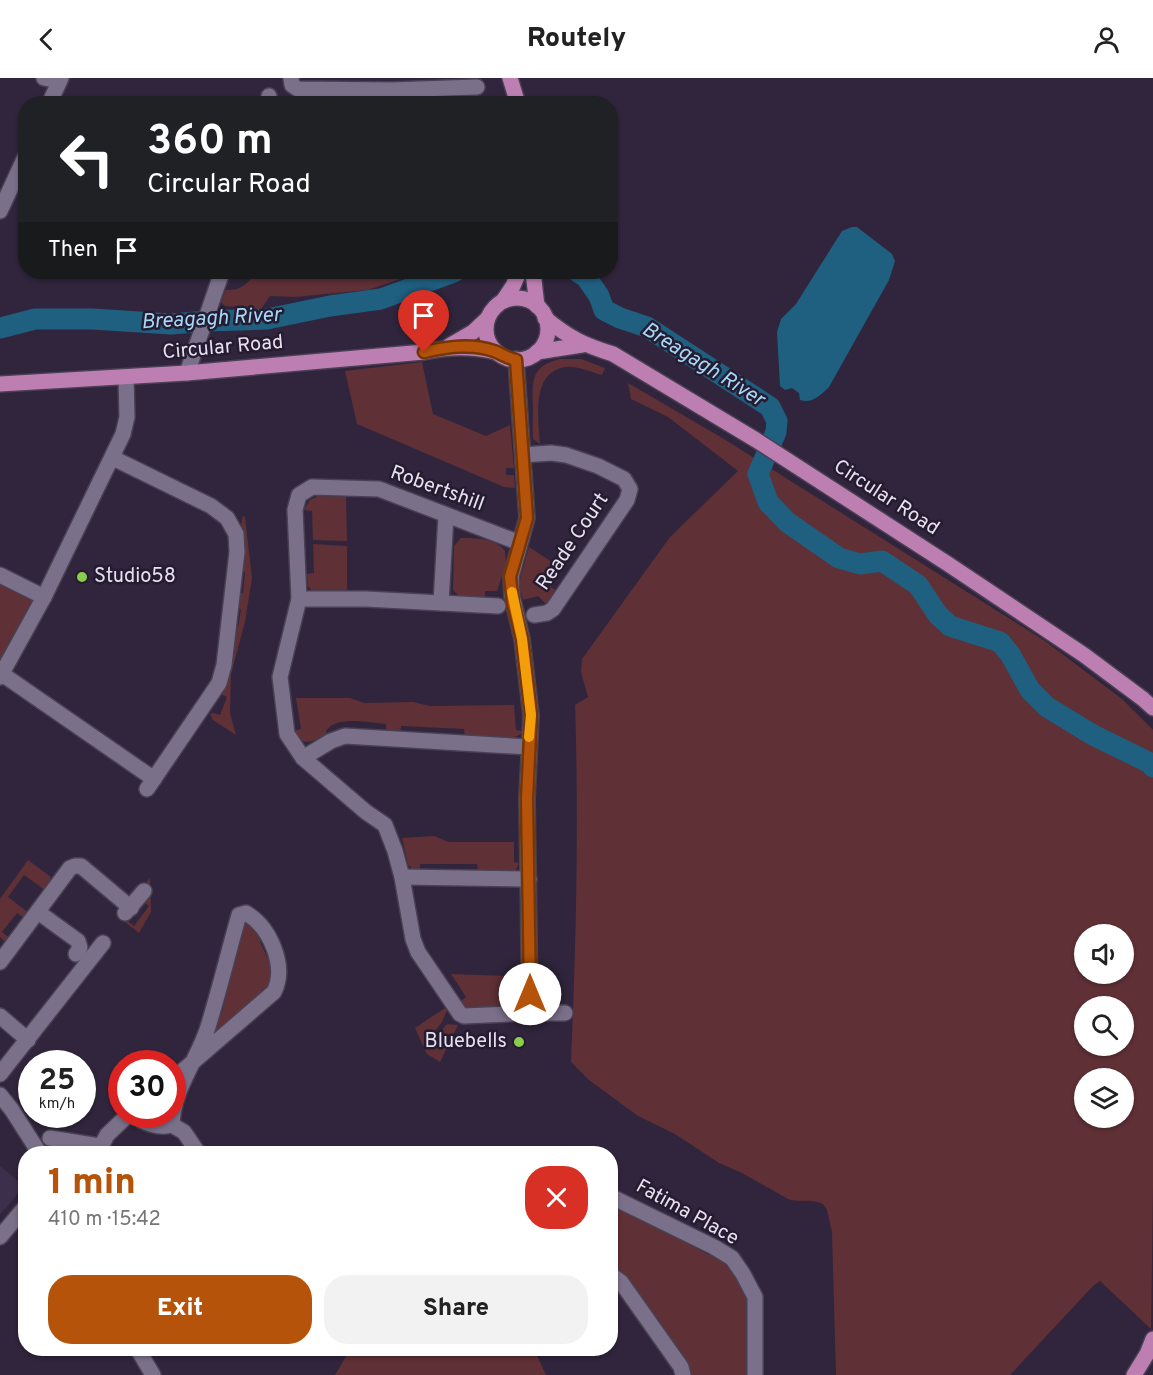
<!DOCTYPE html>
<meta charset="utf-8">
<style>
:root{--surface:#fff;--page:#f2f2f2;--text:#222;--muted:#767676;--accent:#b45309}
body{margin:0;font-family:Overpass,sans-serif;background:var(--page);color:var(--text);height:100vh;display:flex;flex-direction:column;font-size:22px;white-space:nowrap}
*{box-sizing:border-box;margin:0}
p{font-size:20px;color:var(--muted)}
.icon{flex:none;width:33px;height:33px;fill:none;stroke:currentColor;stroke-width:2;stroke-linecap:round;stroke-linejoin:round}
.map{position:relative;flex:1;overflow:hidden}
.sheet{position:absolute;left:18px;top:1068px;width:600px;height:210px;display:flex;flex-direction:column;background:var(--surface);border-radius:24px;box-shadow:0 2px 4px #0004}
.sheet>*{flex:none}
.guide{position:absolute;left:18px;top:18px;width:600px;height:183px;border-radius:24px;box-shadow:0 2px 4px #0004;background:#202124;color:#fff;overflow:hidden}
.controls{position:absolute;left:1074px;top:846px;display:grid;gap:12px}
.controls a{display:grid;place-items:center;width:60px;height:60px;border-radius:50%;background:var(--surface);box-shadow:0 2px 4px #0004;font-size:30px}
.speed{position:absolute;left:18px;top:972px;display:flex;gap:12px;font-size:30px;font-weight:700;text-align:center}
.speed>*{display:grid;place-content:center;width:78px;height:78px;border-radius:50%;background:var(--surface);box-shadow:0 2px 4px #0004;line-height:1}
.speed small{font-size:15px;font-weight:400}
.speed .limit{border:9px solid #d22;background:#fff;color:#111}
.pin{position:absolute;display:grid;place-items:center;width:51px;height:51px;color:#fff;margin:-62px -26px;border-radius:50% 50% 50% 0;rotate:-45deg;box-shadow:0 0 6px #0007}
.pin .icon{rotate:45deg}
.me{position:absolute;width:66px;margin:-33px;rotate:0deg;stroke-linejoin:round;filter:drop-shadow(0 0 4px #0008)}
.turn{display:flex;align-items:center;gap:21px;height:126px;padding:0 30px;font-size:27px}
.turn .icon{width:78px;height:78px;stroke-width:2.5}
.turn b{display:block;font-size:42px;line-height:51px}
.then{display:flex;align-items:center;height:57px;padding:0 30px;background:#0003;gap:12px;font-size:22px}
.round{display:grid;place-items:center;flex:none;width:63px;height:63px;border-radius:24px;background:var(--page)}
.overview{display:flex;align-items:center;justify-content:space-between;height:102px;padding:0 30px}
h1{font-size:36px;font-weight:800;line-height:45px;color:var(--accent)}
.cta{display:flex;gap:12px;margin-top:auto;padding:12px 30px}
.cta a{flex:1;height:69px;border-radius:24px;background:var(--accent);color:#fff;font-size:24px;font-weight:800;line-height:69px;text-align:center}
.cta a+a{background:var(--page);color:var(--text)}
header{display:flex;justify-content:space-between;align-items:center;height:78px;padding:0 30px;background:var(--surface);font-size:27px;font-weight:800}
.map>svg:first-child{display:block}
.built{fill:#3b2f4b}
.green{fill:#5f3036;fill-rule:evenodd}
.water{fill:#1f5f80}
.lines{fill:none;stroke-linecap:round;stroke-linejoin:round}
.river{stroke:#1f5f80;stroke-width:21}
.minor-casing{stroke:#494054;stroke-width:18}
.major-casing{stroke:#494054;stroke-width:18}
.minor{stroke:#7b708a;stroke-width:15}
.major{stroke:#bd7eb2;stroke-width:15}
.route-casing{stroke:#753606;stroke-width:15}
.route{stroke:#b45309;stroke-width:10}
.slow{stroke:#f59e0b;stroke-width:10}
.poi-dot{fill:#87cf4a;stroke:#261c32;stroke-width:2}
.labels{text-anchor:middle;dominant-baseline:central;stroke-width:5;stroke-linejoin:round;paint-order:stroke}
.street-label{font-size:20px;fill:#e6e0ef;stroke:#261c32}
.poi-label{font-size:20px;fill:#e6e0ef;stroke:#261c32;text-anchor:start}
.water-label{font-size:21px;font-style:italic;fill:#a5d8f7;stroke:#261c32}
</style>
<header><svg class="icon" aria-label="back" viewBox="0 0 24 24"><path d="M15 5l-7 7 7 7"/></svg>Routely<svg class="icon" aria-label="person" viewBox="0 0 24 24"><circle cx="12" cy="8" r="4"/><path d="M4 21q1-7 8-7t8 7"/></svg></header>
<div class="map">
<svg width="1153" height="1297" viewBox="0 0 1153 1297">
<rect width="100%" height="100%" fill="#30253c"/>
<path class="built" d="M 0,1088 L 24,1108 L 0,1137 Z"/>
<g class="green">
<path d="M 254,194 L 421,194 L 368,212 L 295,219 L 270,218 L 261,231 L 225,228 L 221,224 L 226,212 C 239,213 249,207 254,194 Z"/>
<path d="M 560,281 L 581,281 L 605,290 L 602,297 C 591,294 576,287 565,289 C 530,295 539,341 540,366 L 533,361 C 532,350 533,339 533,328 C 532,302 531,288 560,281 Z"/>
<path d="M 422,284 L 433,336 L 486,358 L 510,347 L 514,390 L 506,390 L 506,397 L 514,397 L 515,410 L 504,409 L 357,346 L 345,293 Z"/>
<path d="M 628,305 L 724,361 L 1045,563 L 1122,621 L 1153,652 L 1153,1110 L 1151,1251 L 1100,1203 L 1093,1208 L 1010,1297 L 836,1297 L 832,1154 L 827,1132 L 823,1126 C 811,1120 799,1125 788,1121 L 742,1095 L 719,1085 L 675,1056 L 638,1038 L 589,1002 L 571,984 C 576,865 579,746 575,627 L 588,619 L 581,594 L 582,581 L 670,459 L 738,393 L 668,339 L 631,321 ZM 1084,856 L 1124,856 L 1124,896 L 1084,896 ZM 1084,928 L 1124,928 L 1124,968 L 1084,968 ZM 1084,1000 L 1124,1000 L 1124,1040 L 1084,1040 Z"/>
<path d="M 318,418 L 346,419 L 347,463 L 313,462 L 312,433 L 304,432 L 310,422 Z"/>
<path d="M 243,438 L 245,439 L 252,500 L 245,544 L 231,596 L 230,635 L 236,657 L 213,642 L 210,636 L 213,635 L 220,637 L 227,619 L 220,616 L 227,594 L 230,594 L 235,573 L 230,572 L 234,548 L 238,549 L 241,532 L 237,527 L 238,515 L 243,515 L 245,494 L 241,491 L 240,452 Z"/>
<path d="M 461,460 C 476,460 495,460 505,473 L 506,486 L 497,513 L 485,513 L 485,521 L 462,521 L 453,512 L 454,468 Z"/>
<path d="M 313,466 L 347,468 L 347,512 L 311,512 L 308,508 L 307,496 L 314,495 Z"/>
<path d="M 529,469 L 561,490 L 549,507 L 559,515 L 551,526 L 546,526 L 538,518 L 523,522 L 519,505 Z"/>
<path d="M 0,503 L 33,521 L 33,525 L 0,584 Z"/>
<path d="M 296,620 L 350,620 L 364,625 L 413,624 L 430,628 L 514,627 L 516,652 L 522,653 L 522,655 L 514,660 L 513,663 L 465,661 L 464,651 L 401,648 L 400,656 L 386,655 L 386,646 C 369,645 337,637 326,653 L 327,658 L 309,664 L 299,663 L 292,653 L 301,651 Z"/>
<path d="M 434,758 L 449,764 L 514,764 L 514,784 L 519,785 L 516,792 L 478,795 L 477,786 L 420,786 L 420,794 L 412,793 L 411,789 L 408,787 L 402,760 Z"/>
<path d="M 28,782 L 51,799 L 50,801 L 56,806 L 49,815 L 24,797 L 8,819 L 30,836 L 26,841 L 17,835 L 2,854 L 11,861 L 7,865 L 0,859 L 0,821 Z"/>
<path d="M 150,800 L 151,834 L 139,855 L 116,837 L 118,836 L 134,848 L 149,828 L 143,823 L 142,810 Z"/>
<path d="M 243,841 L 263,858 L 260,864 L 268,881 L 274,884 L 271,910 L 210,964 L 217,936 L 222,934 L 227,914 L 224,907 Z"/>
<path d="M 451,896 L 508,898 L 512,900 L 512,923 L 520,923 L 520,929 L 466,931 L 459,924 L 466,919 Z"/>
<path d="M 445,930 L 447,932 L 442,944 L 423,968 L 415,950 Z"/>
<path d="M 447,946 L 458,947 L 440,984 L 427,976 L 425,972 Z"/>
<path d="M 610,1123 L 709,1177 L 715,1174 L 733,1190 L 751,1228 L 747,1231 L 747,1297 L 691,1297 L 691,1291 L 627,1200 L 611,1189 Z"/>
<path d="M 351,1270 L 534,1271 L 546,1297 L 335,1297 Z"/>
</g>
<path class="water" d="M 852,149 L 857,149 L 892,176 L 895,183 L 889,202 L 829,309 C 821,317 812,326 800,322 L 799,315 L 792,310 L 785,312 L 780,308 L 777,254 L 781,241 L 796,226 L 842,153 Z"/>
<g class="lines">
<g class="river">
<path d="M 578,194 L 586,199 L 599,218 L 604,232 L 620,240 L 647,249 L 770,329 L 777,343 L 776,354 L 758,396 L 768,424 L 787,444 L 839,480 L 860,486 L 882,483 L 918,507 L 938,537 L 950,548 L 1000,564 L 1010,576 L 1030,612 L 1047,629 L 1093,657 L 1150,685 L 1153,689"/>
<path d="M 0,250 L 35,241 L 92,241 L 171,246 L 208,243 L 267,241 L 330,228 L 381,221 L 454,194"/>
</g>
<defs>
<g id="minor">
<path d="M 44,0 L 59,3"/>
<path d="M 291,0 L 292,7 L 298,11 L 391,12 L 477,9"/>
<path d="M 49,26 L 61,0"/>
<path d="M 268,26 L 269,18"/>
<path d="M 0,133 L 26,77"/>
<path d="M 516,281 L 527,440 L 511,499 L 512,518 L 522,561 L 531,637 L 527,721 L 530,935 L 464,938 L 460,936 L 418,874 L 413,861 L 402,799 L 395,773 L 385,747 L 366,734 L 303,680 L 287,656 L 280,599 L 299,521 L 295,432 L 299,417 L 312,409 L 379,411 L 520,465"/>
<path d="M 187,295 L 222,194"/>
<path d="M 523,377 L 551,375 L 566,377 L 598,388 L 624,401 L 630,411 L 627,422 L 553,531 L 547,535 L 534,537"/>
<path d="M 113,380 L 211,428 L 227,440 L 236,456 L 237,474 L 224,587 L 219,605 L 147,711"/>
<path d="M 0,497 L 44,519"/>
<path d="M 299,521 L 366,521 L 498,528"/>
<path d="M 441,525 L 446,437"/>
<path d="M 2,596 L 154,701"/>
<path d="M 0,599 L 44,519 L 123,356 L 127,339 L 126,299"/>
<path d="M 303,680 L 331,663 L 345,658 L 529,669"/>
<path d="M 402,799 L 529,801"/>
<path d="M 38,834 L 78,863 L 80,870 L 76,876"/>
<path d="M 125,835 L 144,813"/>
<path d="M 0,884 L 70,790 L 75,788 L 81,788 L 131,830"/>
<path d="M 530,935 L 565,935"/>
<path d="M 0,938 L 28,962"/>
<path d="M 0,996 L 103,865"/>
<path d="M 0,1017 L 12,1032 L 40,1076"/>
<path d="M 132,1036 C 142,1045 160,1051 172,1047"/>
<path d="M 172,1047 C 173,1012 196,984 207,952 C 219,914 228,875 239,837 L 246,835 C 270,849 287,888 274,914 L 172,1002"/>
<path d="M 172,1047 L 184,1054 L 199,1076"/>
<path d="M 50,1060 L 99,1068"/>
<path d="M 97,1076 L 107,1057 L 129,1036"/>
<path d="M 610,1118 L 714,1169 L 732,1180 L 743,1196 L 755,1219 L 755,1297"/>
<path d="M 0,1159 L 26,1128"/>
<path d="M 610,1196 L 621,1204 L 681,1289 L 683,1297"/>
<path d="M 137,1270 L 153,1297"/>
</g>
<g id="major">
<path d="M 510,0 L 518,26"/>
<path d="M 533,194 L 537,228"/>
<circle cx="517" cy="251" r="31"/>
<path d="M 503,223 L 513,208 L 519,194"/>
<path d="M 545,240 C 569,260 584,267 613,276 L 756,362 L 948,486 L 1084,577 L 1143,621 L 1153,630"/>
<path d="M 449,268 L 473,254 L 488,240"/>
<path d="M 537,274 L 582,267"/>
<path d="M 0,306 L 187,295 L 424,274 C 449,269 470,268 496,274"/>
<path d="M 1134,1297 L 1147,1276 L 1153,1261"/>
</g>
</defs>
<use href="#minor" class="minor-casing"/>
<use href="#major" class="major-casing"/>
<use href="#minor" class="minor"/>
<use href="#major" class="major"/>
</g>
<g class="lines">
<defs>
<path id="route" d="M 424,274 C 447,269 471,265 494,273 C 502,276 507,280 516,282 L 527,440 L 510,499 L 513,525 L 522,561 L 531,637 L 527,721 L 530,916"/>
</defs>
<use href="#route" class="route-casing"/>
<use href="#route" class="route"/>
<path class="slow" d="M 512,514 L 522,561 L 531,637 L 529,659"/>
</g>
<g class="poi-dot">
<circle cx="82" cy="499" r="6"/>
<circle cx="519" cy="964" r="6"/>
</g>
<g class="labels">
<g class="street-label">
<text transform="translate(223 270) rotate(-5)">Circular Road</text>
<text transform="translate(437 411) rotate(20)">Robertshill</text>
<text transform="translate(886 420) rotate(33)">Circular Road</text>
<text transform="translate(573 464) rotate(-56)">Reade Court</text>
<text transform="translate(687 1135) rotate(29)">Fatima Place</text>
</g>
<g class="poi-label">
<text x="94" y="499">Studio58</text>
<text x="507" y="964" text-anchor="end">Bluebells</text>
</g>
<g class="water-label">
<text transform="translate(211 241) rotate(-3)">Breagagh River</text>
<text transform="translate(703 287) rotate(32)">Breagagh River</text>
</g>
</g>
</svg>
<div class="controls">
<a><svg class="icon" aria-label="sound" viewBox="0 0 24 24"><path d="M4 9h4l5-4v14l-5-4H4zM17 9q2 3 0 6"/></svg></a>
<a><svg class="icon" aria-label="search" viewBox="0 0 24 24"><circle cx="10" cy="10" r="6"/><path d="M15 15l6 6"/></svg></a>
<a><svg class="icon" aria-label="layers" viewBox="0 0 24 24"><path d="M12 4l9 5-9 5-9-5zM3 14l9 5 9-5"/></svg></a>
</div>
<div class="speed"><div>25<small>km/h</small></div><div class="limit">30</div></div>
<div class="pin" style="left:424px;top:274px;background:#d93025"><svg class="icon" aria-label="arrive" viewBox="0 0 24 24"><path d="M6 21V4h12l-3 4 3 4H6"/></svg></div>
<svg class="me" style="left:530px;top:916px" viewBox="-20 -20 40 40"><circle r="19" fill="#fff"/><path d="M0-13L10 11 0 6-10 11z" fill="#b45309"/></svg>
<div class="guide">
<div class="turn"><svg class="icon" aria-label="left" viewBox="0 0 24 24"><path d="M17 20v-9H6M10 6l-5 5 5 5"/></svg><div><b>360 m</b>Circular Road</div></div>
<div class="then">Then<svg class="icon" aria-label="arrive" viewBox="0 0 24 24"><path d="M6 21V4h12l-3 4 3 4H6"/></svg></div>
</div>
<section class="sheet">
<div class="overview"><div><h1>1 min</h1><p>410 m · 15:42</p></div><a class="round" style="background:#d93025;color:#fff"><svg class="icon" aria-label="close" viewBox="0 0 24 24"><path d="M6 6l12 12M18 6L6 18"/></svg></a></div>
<div class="cta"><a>Exit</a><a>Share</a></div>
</section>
</div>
